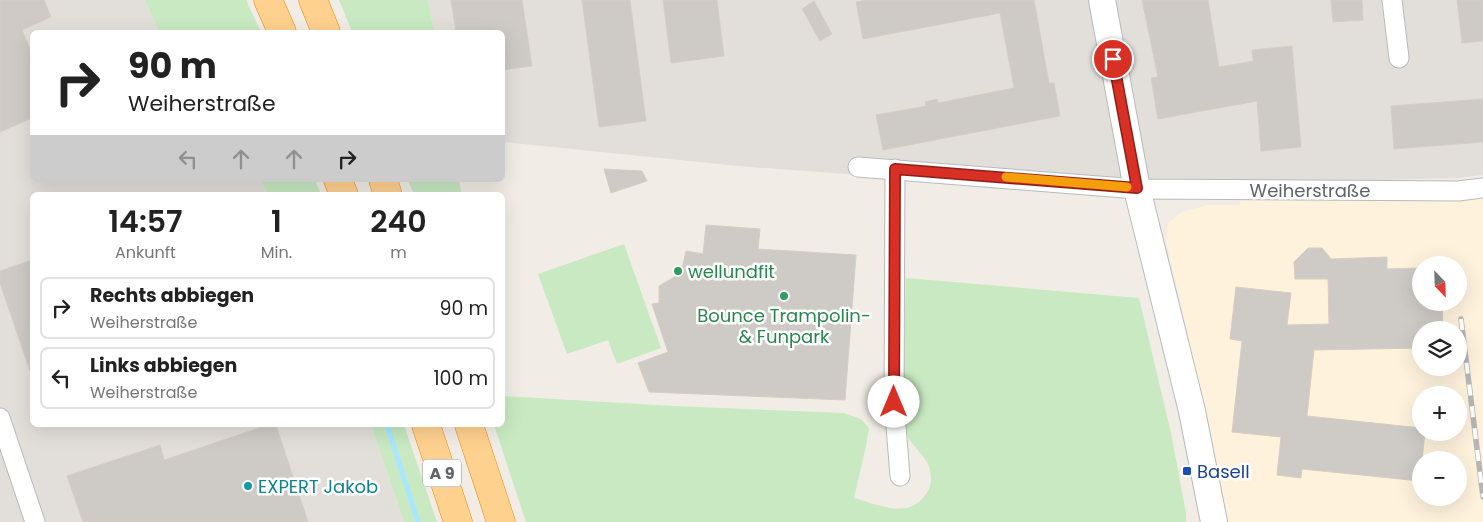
<!DOCTYPE html>
<html lang="de">
<meta charset="utf-8">
<style>
:root{--surface:#fff;--page:#f6f6f6;--text:#222;--muted:#767676;--line:#e0e0e0}
body{margin:0;font-family:Poppins,sans-serif;background:var(--page);color:var(--text);height:100vh;display:flex;flex-direction:column;font-size:19px;white-space:nowrap}
*{box-sizing:border-box;margin:0}
p{font-size:16px;color:var(--muted)}
.icon{flex:none;width:28px;height:28px;fill:none;stroke:currentColor;stroke-width:2;stroke-linecap:round;stroke-linejoin:round}
.map{position:relative;flex:1;overflow:hidden}
.details{position:absolute;left:30px;top:192px;width:475px;height:235px;display:flex;flex-direction:column;background:var(--surface);border-radius:8px;box-shadow:0 5px 20px #0002}
.details>*{flex:none}
.banner{position:absolute;left:30px;top:30px;width:475px;height:152px;border-radius:8px;box-shadow:0 5px 20px #0002;background:#fff;color:var(--text);overflow:hidden}
.needle{width:32px;rotate:157deg}
.controls{position:absolute;left:1412px;top:256px;display:grid;gap:10px}
.controls a{display:grid;place-items:center;width:55px;height:55px;border-radius:50%;background:var(--surface);box-shadow:0 5px 20px #0002;font-size:25px}
.pin{position:absolute;display:grid;place-items:center;width:42px;height:42px;color:#fff;margin:-21px;border:2px solid #fff;border-radius:50%;box-shadow:0 1px 5px #0007}
.me{position:absolute;width:55px;margin:-28px;rotate:0deg;stroke-linejoin:round;filter:drop-shadow(0 0 4px #0008)}
.turn{display:flex;align-items:center;gap:18px;height:105px;padding:0 15px;font-size:22px}
.turn .icon{width:65px;height:65px;stroke-width:2.5}
.turn b{display:block;font-size:35px;line-height:42px}
.lanes{display:flex;align-items:center;height:48px;padding:0 15px;background:#0003;justify-content:center;gap:25px;direction:ltr}
.lanes .off{opacity:.35}
.eta{display:flex;justify-content:space-evenly;align-items:center;height:85px;text-align:center}
.eta b{font-size:30px;font-weight:600;line-height:35px}
ul{padding:0;list-style:none}
li{display:flex;align-items:center;gap:15px;height:62px;margin:0 10px 8px;padding:0 5px;border:2px solid var(--line);border-radius:8px}
li div{flex:1}
li b{display:block;font-size:19px}
li em{font-style:normal}
.map>svg:first-child{display:block}
.commercial{fill:#fff2dd;fill-rule:evenodd}
.industrial{fill:#e2dfdb}
.green{fill:#c8e9c2}
.lines{fill:none;stroke-linecap:round;stroke-linejoin:round}
.stream{stroke:#a8e7ff;stroke-width:5}
.building{fill:#cecac5;stroke:#d6cec4}
.street-casing{stroke:#b7babd;stroke-width:21}
.secondary-casing{stroke:#b5babe;stroke-width:28}
.highway-casing{stroke:#f78300;stroke-width:29}
.street{stroke:#fff;stroke-width:19}
.secondary{stroke:#fff;stroke-width:26}
.highway{stroke:#ffd18f;stroke-width:28}
.rail-casing{stroke:#b5b6b7;stroke-width:5.5}
.rail{stroke:#fff;stroke-width:4;stroke-dasharray:11;stroke-linecap:butt}
.route-casing{stroke:#8d1f18;stroke-width:12}
.route{stroke:#d93025;stroke-width:9}
.slow{stroke:#f59e0b;stroke-width:9}
.leisure-dot{fill:#2e9e5b;stroke:#fff;stroke-width:2}
.transit-dot{fill:#1a4fb4;stroke:#fff;stroke-width:2}
.culture-dot{fill:#0f9aa8;stroke:#fff;stroke-width:2}
.labels{text-anchor:middle;dominant-baseline:central;stroke-width:5;stroke-linejoin:round;paint-order:stroke}
.shield{fill:#fff;stroke:#8e9295;stroke-width:1}
.shield-label{font-size:16px;font-weight:bold;fill:#5e6467}
.street-label{font-size:18px;fill:#5e6467;stroke:#fff}
.leisure-label{font-size:18px;fill:#27864d;stroke:#fff;text-anchor:start}
.transit-label{font-size:18px;fill:#164399;stroke:#fff;text-anchor:start}
.culture-label{font-size:18px;fill:#0d838f;stroke:#fff;text-anchor:start}
</style>
<div class="map">
<svg width="1483" height="522" viewBox="0 0 1483 522">
<rect width="100%" height="100%" fill="#f1ede6"/>
<path class="commercial" d="M 1483,198 L 1483,522 L 1226,522 L 1187,332 L 1166,240 L 1169,222 L 1182,212 L 1208,205 L 1240,205 L 1240,201 L 1458,201 ZM 1421,265 L 1459,265 L 1459,302 L 1421,302 ZM 1421,330 L 1459,330 L 1459,368 L 1421,368 ZM 1421,395 L 1459,395 L 1459,432 L 1421,432 ZM 1421,460 L 1459,460 L 1459,498 L 1421,498 Z"/>
<g class="industrial">
<path d="M 0,0 L 145,0 L 159,32 L 32,32 L 32,180 L 261,180 L 268,195 L 32,195 L 32,425 L 371,425 L 404,522 L 0,522 Z"/>
<path d="M 428,0 L 1483,0 L 1483,175 L 1458,178 L 1216,184 L 899,178 L 738,166 L 503,142 L 502,32 L 434,32 Z"/>
</g>
<g class="green">
<path d="M 145,0 L 246,0 L 261,32 L 159,32 Z"/>
<path d="M 339,0 L 428,0 L 434,32 L 352,32 Z"/>
<path d="M 261,180 L 315,180 L 321,195 L 268,195 Z"/>
<path d="M 408,180 L 459,180 L 462,195 L 414,195 Z"/>
<path d="M 624,244 L 661,348 L 617,364 L 608,340 L 567,354 L 538,274 Z"/>
<path d="M 906,278 L 1139,298 L 1171,433 L 1186,513 L 1186,522 L 526,522 L 494,425 L 502,425 L 503,396 L 673,406 L 844,413 L 861,419 L 869,428 L 866,446 L 854,498 C 879,505 908,520 926,494 C 933,485 932,472 927,462 C 920,450 906,441 905,427 C 900,378 905,327 906,278 Z"/>
<path d="M 371,425 L 404,425 L 437,522 L 404,522 Z"/>
</g>
<g class="lines">
<path class="stream" d="M 387,425 L 418,522"/>
</g>
<g class="building">
<path d="M 0,0 L 44,0 L 51,17 L 22,30 L 32,54 L 32,118 L 0,132 Z"/>
<path d="M 451,0 L 522,0 L 532,66 L 502,70 L 502,32 L 456,32 Z"/>
<path d="M 582,0 L 630,0 L 646,121 L 599,127 Z"/>
<path d="M 663,0 L 717,0 L 724,56 L 671,63 Z"/>
<path d="M 867,0 L 1034,0 L 1049,83 L 1054,83 L 1060,116 L 883,150 L 876,115 L 926,106 L 925,102 L 937,99 L 938,103 L 1014,88 L 1000,13 L 863,39 L 856,2 Z"/>
<path d="M 1142,0 L 1208,0 L 1219,67 L 1253,61 L 1252,50 L 1292,46 L 1301,147 L 1261,151 L 1257,101 L 1158,119 L 1151,78 L 1158,77 Z"/>
<path d="M 1331,0 L 1362,0 L 1363,20 L 1333,22 Z"/>
<path d="M 1457,0 L 1483,0 L 1483,41 L 1462,43 Z"/>
<path d="M 814,1 L 832,34 L 820,41 L 802,9 Z"/>
<path d="M 1483,99 L 1483,142 L 1394,149 L 1391,106 Z"/>
<path d="M 604,169 L 642,171 L 647,181 L 611,193 Z"/>
<path d="M 706,225 L 760,229 L 758,249 L 856,255 L 845,400 L 649,392 L 638,363 L 668,352 L 652,304 L 659,303 L 659,286 L 681,273 L 686,251 L 703,254 Z"/>
<path d="M 1308,248 L 1322,248 L 1331,259 L 1387,257 L 1387,269 L 1421,268 L 1421,302 L 1442,302 L 1443,330 L 1421,330 L 1421,348 L 1314,350 L 1307,416 L 1421,428 L 1421,432 L 1425,432 L 1420,481 L 1302,469 L 1301,478 L 1277,475 L 1281,437 L 1232,432 L 1242,341 L 1230,339 L 1236,287 L 1291,293 L 1287,325 L 1329,324 L 1328,279 L 1295,279 L 1294,262 Z"/>
<path d="M 32,260 L 32,370 L 30,371 L 0,283 L 0,271 Z"/>
<path d="M 268,425 L 276,425 L 308,522 L 83,522 L 67,476 L 160,445 L 164,460 Z"/>
</g>
<g class="lines">
<defs>
<g id="street">
<path d="M 1392,0 L 1399,58"/>
<path d="M 858,167 L 1137,189 L 1458,191 L 1483,188"/>
<path d="M 895,169 L 894,402 L 900,476"/>
<path d="M 0,418 L 35,522"/>
</g>
<path id="secondary" d="M 1102,0 L 1137,189 L 1192,411 L 1214,522"/>
<g id="highway">
<path d="M 268,0 L 282,32"/>
<path d="M 313,0 L 326,32"/>
<path d="M 338,180 L 344,195"/>
<path d="M 383,180 L 388,195"/>
<path d="M 426,425 L 458,522"/>
<path d="M 469,425 L 501,522"/>
</g>
</defs>
<use href="#street" class="street-casing"/>
<use href="#secondary" class="secondary-casing"/>
<use href="#highway" class="highway-casing"/>
<use href="#street" class="street"/>
<use href="#secondary" class="secondary"/>
<use href="#highway" class="highway"/>
<defs>
<path id="rail" d="M 1461,319 L 1483,497"/>
</defs>
<use href="#rail" class="rail-casing"/>
<use href="#rail" class="rail"/>
</g>
<g class="lines">
<defs>
<path id="route" d="M 894,402 L 895,169 L 1137,188 L 1113,59"/>
</defs>
<use href="#route" class="route-casing"/>
<use href="#route" class="route"/>
<path class="slow" d="M 1006,177 L 1127,187"/>
</g>
<g class="leisure-dot">
<circle cx="678" cy="271" r="5"/>
<circle cx="784" cy="296" r="5"/>
</g>
<rect class="transit-dot" x="1182" y="466" width="10" height="10" rx="2.5"/>
<circle class="culture-dot" cx="248" cy="486" r="5"/>
<g class="labels">
<rect class="shield" x="423" y="459.5" width="38" height="27" rx="4"/>
<g class="shield-label">
<text x="442" y="473">A 9</text>
</g>
<g class="street-label">
<text x="1310" y="190">Weiherstraße</text>
</g>
<g class="leisure-label">
<text x="688" y="271">wellundfit</text>
<text x="784" y="315" text-anchor="middle">Bounce Trampolin-<tspan x="784" dy="21">&amp; Funpark</tspan></text>
</g>
<g class="transit-label">
<text x="1197" y="471">Basell</text>
</g>
<g class="culture-label">
<text x="258" y="486">EXPERT Jakob</text>
</g>
</g>
</svg>
<div class="controls">
<a><svg class="needle" viewBox="-14 -14 28 28"><path d="M0-13l5 13h-10z" fill="#e53935"/><path d="M0 13l5-13h-10z" fill="#767676"/></svg></a>
<a><svg class="icon" aria-label="layers" viewBox="0 0 24 24"><path d="M12 4l9 5-9 5-9-5zM3 14l9 5 9-5"/></svg></a>
<a>+</a>
<a>−</a>
</div>
<div class="pin" style="left:1113px;top:59px;background:#d93025"><svg class="icon" aria-label="arrive" viewBox="0 0 24 24"><path d="M6 21V4h12l-3 4 3 4H6"/></svg></div>
<svg class="me" style="left:894px;top:402px" viewBox="-20 -20 40 40"><circle r="19" fill="#fff"/><path d="M0-13L10 11 0 6-10 11z" fill="#d93025"/></svg>
<div class="banner">
<div class="turn"><svg class="icon" aria-label="right" viewBox="0 0 24 24"><path d="M7 20v-9h11M14 6l5 5-5 5"/></svg><div><b>90 m</b>Weiherstraße</div></div>
<div class="lanes"><svg class="icon off" aria-label="left" viewBox="0 0 24 24"><path d="M17 20v-9H6M10 6l-5 5 5 5"/></svg><svg class="icon off" aria-label="ahead" viewBox="0 0 24 24"><path d="M12 20V5M6 11l6-6 6 6"/></svg><svg class="icon off" aria-label="ahead" viewBox="0 0 24 24"><path d="M12 20V5M6 11l6-6 6 6"/></svg><svg class="icon" aria-label="right" viewBox="0 0 24 24"><path d="M7 20v-9h11M14 6l5 5-5 5"/></svg></div>
</div>
<section class="details">
<div class="eta">
<div><b>14:57</b><p>Ankunft</p></div>
<div><b>1</b><p>Min.</p></div>
<div><b>240</b><p>m</p></div>
</div>
<ul>
<li><svg class="icon" aria-label="right" viewBox="0 0 24 24"><path d="M7 20v-9h11M14 6l5 5-5 5"/></svg><div><b>Rechts abbiegen</b><p>Weiherstraße</p></div><em>90 m</em></li>
<li><svg class="icon" aria-label="left" viewBox="0 0 24 24"><path d="M17 20v-9H6M10 6l-5 5 5 5"/></svg><div><b>Links abbiegen</b><p>Weiherstraße</p></div><em>100 m</em></li>
</ul>
</section>
</div>
